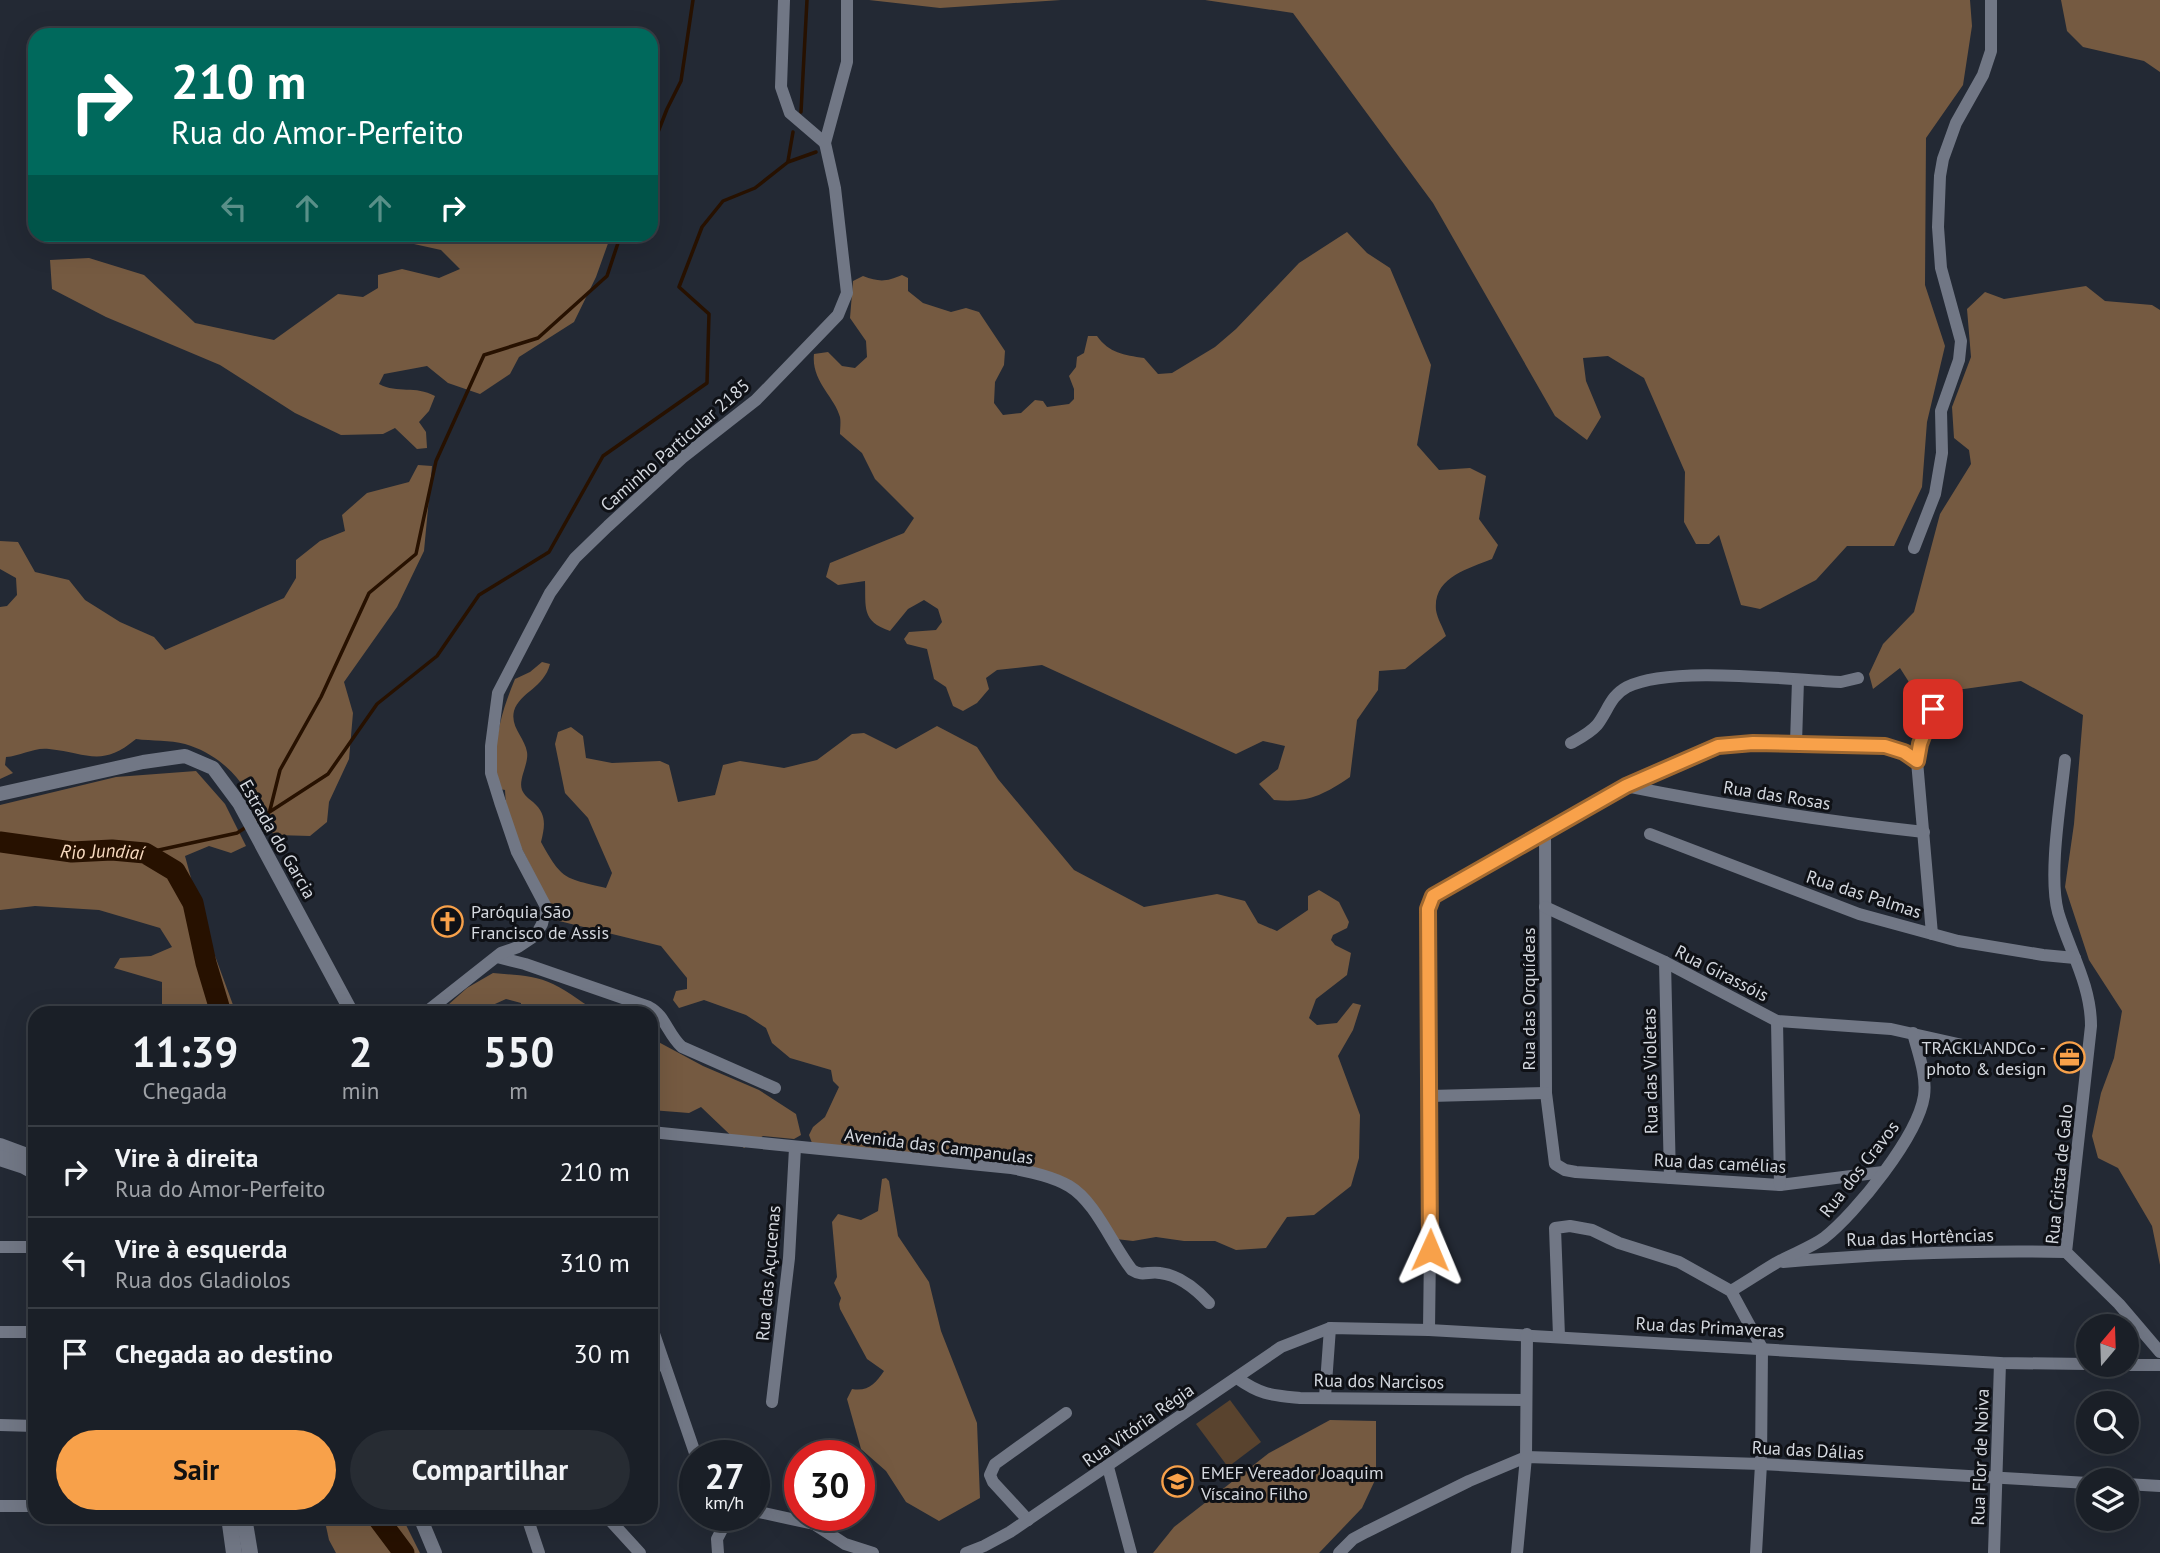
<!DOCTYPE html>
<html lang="pt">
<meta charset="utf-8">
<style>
:root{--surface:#1a1f27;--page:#272c33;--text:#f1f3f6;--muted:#9fa2a7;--line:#383d44;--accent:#f8a14a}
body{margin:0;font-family:"PT Sans",sans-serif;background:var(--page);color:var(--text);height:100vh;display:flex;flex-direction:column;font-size:26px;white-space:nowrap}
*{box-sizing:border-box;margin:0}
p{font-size:23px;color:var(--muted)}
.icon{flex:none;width:38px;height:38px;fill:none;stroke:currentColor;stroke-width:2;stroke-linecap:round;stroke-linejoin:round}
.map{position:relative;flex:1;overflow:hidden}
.drawer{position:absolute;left:28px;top:1006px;width:630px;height:518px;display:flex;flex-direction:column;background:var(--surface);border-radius:21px;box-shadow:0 7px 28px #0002,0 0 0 2px var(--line)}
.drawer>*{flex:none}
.guide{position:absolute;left:28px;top:28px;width:630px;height:214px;border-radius:21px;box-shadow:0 7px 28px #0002,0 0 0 2px var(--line);background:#00695c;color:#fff;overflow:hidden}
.needle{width:46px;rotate:19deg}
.buttons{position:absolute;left:2076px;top:1314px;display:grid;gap:14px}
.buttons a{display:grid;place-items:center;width:63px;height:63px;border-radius:50%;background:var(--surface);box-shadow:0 7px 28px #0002,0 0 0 2px var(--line);font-size:35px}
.speed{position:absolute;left:679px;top:1440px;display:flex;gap:14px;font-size:35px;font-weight:700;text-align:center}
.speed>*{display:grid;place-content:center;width:91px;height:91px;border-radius:50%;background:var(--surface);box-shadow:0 7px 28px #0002,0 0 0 2px var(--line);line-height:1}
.speed small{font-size:18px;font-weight:400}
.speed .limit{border:10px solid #d22;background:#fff;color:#111}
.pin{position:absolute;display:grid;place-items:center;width:60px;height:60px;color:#fff;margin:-30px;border-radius:14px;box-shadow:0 4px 10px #0006}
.me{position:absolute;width:77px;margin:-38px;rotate:1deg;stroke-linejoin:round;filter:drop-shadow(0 0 5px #0008)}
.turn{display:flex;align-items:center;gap:24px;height:147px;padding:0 28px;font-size:32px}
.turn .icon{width:91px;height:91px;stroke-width:2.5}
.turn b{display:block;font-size:49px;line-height:60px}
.lanes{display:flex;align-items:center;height:66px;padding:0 28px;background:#0003;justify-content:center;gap:35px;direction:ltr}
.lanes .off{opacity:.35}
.eta{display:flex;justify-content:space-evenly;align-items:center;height:119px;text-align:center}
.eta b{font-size:42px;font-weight:700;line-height:49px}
.primary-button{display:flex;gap:14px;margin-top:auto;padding:14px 28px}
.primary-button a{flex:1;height:80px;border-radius:42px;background:var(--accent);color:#111;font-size:28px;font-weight:700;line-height:80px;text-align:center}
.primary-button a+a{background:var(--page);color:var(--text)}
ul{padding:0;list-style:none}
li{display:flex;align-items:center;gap:21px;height:91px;padding:0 28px;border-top:2px solid var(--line)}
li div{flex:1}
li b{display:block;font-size:26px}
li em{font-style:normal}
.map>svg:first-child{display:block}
.green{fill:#59432e}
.forest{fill:#755a41}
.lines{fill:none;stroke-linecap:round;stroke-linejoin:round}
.stream{stroke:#271100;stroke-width:3.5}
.river{stroke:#271100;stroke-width:21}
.minor{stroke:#717785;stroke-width:12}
.tertiary{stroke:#717785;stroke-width:14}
.secondary{stroke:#717785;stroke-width:16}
.route-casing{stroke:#a16930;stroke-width:18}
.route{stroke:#f8a14a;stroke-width:12}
.labels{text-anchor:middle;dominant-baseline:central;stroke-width:6;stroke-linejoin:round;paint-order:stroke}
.street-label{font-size:18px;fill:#d4d8df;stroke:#0f1116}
.poi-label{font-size:18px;fill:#d4d8df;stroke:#0f1116;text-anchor:start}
.water-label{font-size:19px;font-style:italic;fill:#f9dbc0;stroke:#0f1116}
</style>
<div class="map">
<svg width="2160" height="1553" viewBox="0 0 2160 1553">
<rect width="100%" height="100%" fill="#232934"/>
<path class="green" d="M 1230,1400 L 1261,1442 L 1228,1467 L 1196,1424 Z"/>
<g class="forest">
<path d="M 869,0 L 1061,0 L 940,8 Z"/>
<path d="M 1205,0 L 1970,0 L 1972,26 L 1963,85 L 1926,138 L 1925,285 L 1945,346 L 1927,422 L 1922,487 L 1894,546 L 1847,546 L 1816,580 L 1760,609 L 1741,605 L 1719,535 L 1709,544 L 1696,544 L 1684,522 L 1685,472 L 1644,378 L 1608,356 L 1583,358 L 1586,381 L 1601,417 L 1587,440 L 1555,416 L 1433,203 L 1293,13 Z"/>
<path d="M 2061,0 L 2160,0 L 2160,72 L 2144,61 L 2083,47 L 2067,31 Z"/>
<path d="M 1347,232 L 1367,253 L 1390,268 L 1431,365 L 1417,445 L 1439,470 L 1470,468 L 1486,476 L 1479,519 L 1498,545 L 1492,559 C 1468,569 1433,577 1436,610 C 1437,618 1443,628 1446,636 L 1405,669 L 1379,671 L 1378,690 L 1357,720 L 1350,777 C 1322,796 1307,803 1274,800 L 1259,784 L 1278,769 L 1285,746 L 1263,741 L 1236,754 L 1042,665 L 997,670 L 986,678 L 989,689 L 977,703 L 963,711 L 953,706 L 946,687 L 934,679 L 927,649 L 907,644 L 904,639 L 909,632 L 936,630 L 942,622 L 938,609 L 924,600 L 908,609 L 890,631 C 861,621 866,607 865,581 L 838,585 L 826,577 L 830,563 L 904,533 L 914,518 L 875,479 L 862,453 L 840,434 C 840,429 841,422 840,417 C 835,397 811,381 814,354 L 828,352 L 842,366 L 855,368 L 867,357 L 866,341 L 850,318 L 853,281 L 863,276 C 879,282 886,282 902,275 L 908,278 L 908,291 L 923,303 L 951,312 L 966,308 L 979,312 L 1005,351 L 1004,365 L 995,382 L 994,403 L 1003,415 L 1021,413 L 1035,400 L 1043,401 L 1047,407 L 1069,404 L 1074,399 L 1074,389 L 1069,376 L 1076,367 L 1077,357 L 1084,353 L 1088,336 L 1097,336 C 1109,353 1124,355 1144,358 L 1158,374 L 1172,373 L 1215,347 L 1236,329 L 1299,263 Z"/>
<path d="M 409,235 L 611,235 L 596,277 L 574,322 L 519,357 L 510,374 L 480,394 L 448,383 L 427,366 L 384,374 L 379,384 C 398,394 415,385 435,396 L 429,411 L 419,422 L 426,432 L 427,448 L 417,449 L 395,428 L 383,434 L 341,435 L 295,413 L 220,365 L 106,317 L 52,289 L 50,260 L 89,258 L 144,275 L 195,323 L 274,340 L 338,294 L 363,297 L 378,288 L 378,275 L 402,269 L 439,278 L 460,269 L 441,250 L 414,244 Z"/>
<path d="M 2086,286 L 2105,301 L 2152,305 L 2160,310 L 2160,1265 L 2152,1226 L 2118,1168 L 2098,1158 L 2092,1136 L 2101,1093 L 2114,1058 L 2122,1011 L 2089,960 L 2065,887 L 2074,824 L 2083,715 L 2021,681 L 1964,689 L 1914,690 L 1900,668 L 1873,689 L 1869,674 L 1883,644 L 1914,612 L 1940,514 L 1971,464 L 1969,450 L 1954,438 L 1952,407 L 1971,357 L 1967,309 L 1985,292 L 2004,299 Z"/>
<path d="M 418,465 L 432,466 L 424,551 L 397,607 L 344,682 L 353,713 L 349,759 L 329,802 L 327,822 L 310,836 L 276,835 L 263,828 C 252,789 226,756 185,744 C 170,740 152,741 136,739 C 101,768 88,753 49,749 C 34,747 21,756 6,757 L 5,765 L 13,773 L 0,779 L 0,607 L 7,606 L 17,595 L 16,578 L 0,569 L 0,541 L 18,542 L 35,572 L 69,580 L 85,600 L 120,622 L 154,637 L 165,650 L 284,598 L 296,578 L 296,560 L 320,541 L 345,531 L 342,515 L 367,493 L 409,482 Z"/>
<path d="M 542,662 L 550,664 C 544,688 520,692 514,711 C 510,727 525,738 527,752 C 529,764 518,779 522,790 C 524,795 529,799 533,802 C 547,814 545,826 541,842 C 562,880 564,878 606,888 L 612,873 L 588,818 L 565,793 L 555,744 L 558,732 L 571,727 L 583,736 L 586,758 L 612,763 L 660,761 L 669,765 L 678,802 L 715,795 L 723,765 L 740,761 L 784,768 L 817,760 L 852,734 L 864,733 L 896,749 L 937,726 L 977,747 L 998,779 L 1074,870 L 1144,907 L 1217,894 L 1245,901 L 1258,923 L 1277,931 L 1308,910 L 1308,896 L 1319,890 L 1339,902 L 1349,922 L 1347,928 L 1333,935 L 1331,940 L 1335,945 L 1351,953 L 1347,975 L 1316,999 L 1309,1018 L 1317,1025 L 1337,1023 L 1353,1003 L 1361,1005 L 1353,1030 L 1338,1056 L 1360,1115 L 1359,1158 L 1351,1186 L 1314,1215 L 1287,1217 L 1266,1248 L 1236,1250 L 1215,1241 L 1184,1241 L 1156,1237 L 1133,1241 L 1116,1239 L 1083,1191 L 1015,1163 L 812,1143 L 809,1135 L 813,1127 L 825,1117 L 839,1087 L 833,1081 L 831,1070 L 790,1058 L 772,1043 L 766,1028 L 746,1015 L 704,1000 L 679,1008 L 673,1000 L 676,991 L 687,989 L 687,978 L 661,946 L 551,919 C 544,875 506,839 505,790 L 500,789 C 490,751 500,715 515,679 L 530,672 Z"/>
<path d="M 196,771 L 225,804 L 246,846 L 231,853 L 209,846 L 185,856 L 204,926 L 236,1013 L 162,1013 L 162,982 L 114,968 L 120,958 L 151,956 L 172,947 L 160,928 L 99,910 L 35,906 L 0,910 L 0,805 L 116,777 Z"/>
<path d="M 493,973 C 513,975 535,975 553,984 C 570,992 584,1005 601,1013 L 521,1013 L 521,1003 L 506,999 L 475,1013 L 439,1013 L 467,988 Z"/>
<path d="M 651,1038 L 703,1066 L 759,1090 L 796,1114 L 801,1135 L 794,1139 L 763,1136 L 744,1148 L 701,1107 L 689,1113 L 651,1110 Z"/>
<path d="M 886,1178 L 889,1181 L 898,1236 L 929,1282 L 941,1331 L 977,1423 L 980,1498 L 939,1521 L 906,1502 L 886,1471 L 861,1449 L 847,1399 L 852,1389 C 868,1392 876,1383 884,1371 L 867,1359 L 840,1309 L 839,1304 L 841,1298 L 834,1283 L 837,1277 L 832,1222 L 838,1214 L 861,1220 L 878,1211 L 882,1179 Z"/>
<path d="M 1330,1420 L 1376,1421 L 1376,1478 L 1362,1508 L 1319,1553 L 1153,1553 L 1174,1527 L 1269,1453 Z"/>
<path d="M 324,1517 L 402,1517 L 420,1553 L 336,1553 L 329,1540 Z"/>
</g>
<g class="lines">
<g class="stream">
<path d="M 801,112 L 807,0"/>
<path d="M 651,150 L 667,109 L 681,81 L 693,0"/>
<path d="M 788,161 L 793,132"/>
<path d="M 270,810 L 280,770 L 321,697 L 369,593 L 416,554 L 436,461 L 484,355 L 538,338 L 607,276 L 621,234"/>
<path d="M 254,822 L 328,774 L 377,704 L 437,656 L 479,595 L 549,552 L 603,456 L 707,383 L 709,314 L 679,287 L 702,227 L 723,201 L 755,188 L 788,162 L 816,152"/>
<path d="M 145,853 L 237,833 L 248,826"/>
</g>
<g class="river">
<path id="s1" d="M 0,842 L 72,852 L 112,850 L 145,853 L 175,871 L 193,903 L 206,963 L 221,1013"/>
<path d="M 377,1517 L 404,1553"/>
</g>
<g class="minor">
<path d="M 784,0 L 781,87 L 790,113 L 825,143"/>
<path d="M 1914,548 L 1935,494 L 1942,453 L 1941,411 L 1959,360 L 1961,341 L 1941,268 L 1938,227 L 1940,176 L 1943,159 L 1956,123 L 1983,75 L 1991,51 L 1991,0"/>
<path d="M 1571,743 C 1580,738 1590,733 1597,725 C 1608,711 1610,696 1627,687 C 1670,665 1789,680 1841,682 L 1858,678"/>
<path d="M 1796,743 L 1798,680"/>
<path d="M 2065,760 C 2061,800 2048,874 2058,912 C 2069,950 2091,984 2091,1026 L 2066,1252 L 2119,1304 L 2160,1352"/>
<path d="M 1626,786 C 1725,806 1824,821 1924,832"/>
<path d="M 1545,833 L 1546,1093 L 1555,1164 L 1565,1170 L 1576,1172 L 1780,1185 L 1883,1172"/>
<path d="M 1650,834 L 1859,914 L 1958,941 L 2043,955 L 2075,958"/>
<path d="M 1545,907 L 1665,962 L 1777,1021 L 1891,1029 L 1976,1048"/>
<path d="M 1932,934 L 1917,761 L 1920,743 L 1933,710"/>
<path d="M 497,957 L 525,964 L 649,1007 C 665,1015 668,1035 682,1047 L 775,1088"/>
<path d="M 1665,962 L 1670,1178"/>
<path d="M 425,1013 L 501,953 L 518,947 L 536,935 L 542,924 L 546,907 L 517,852 L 500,802 L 491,773 L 491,746 L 498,693 L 550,593 L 575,558 L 608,526 L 682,458 L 756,400 L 838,315 L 847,293 L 835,188 L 825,143 L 847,62 L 847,0"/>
<path d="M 1777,1021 L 1780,1185"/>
<path d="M 1430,1096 L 1546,1093"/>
<path d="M 651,1132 L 1011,1168 C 1030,1172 1052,1176 1069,1186 C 1096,1202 1112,1245 1132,1270 C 1143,1277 1148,1271 1160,1273 C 1179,1275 1196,1289 1209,1303"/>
<path d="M 0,1247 L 35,1247"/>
<path d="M 1783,1262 C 1878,1254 1971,1250 2066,1252"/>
<path d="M 1731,1291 C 1746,1282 1761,1272 1776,1263 C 1792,1254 1810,1248 1824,1238 C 1856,1213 1918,1136 1924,1096 C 1927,1075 1918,1053 1913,1033"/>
<path d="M 651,1325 L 696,1456"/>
<path d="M 1429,1330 L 1431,1169 L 1428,910 L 1433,896 L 1626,786 L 1718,746 L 1753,743 L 1885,746 L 1904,752 L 1917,761"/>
<path d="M 0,1332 L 35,1332"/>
<path d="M 1559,1336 L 1555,1228 L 1570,1226 L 1592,1230 L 1619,1243 L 1679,1262 L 1731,1291 L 1762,1348 L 1761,1464 L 1756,1553"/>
<path d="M 2126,1365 L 2160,1365"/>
<path d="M 651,1369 L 664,1363"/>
<path d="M 1237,1378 C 1261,1395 1271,1395 1300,1398 L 1526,1400"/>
<path d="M 1325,1397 L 1330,1328"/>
<path d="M 772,1402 L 789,1258 L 795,1148"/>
<path d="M 0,1425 L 35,1426"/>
<path d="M 1108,1467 L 1131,1553"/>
<path d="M 2126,1484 L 2160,1486"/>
<path d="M 0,1506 L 35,1506"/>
<path d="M 754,1511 L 814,1524 L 845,1544 L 873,1553"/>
<path d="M 527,1517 L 539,1553"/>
<path d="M 607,1517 L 640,1553"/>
<path d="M 1028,1520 L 993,1482 L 990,1475 L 995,1464 L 1066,1413"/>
<path d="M 718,1553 L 717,1539 L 729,1516"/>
<path d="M 966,1553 L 984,1546 L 1010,1532 L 1281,1347 L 1330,1328 L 1429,1330 L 2000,1363 L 2088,1364"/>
<path d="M 1339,1553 L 1353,1539 L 1366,1532 L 1469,1481 L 1526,1457 L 1761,1464 L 2088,1483"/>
<path d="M 1517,1553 L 1526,1457 L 1527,1334"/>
<path d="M 1994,1553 L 2000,1363"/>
</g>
<g class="tertiary">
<path d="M 0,794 L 143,762 L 185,756 L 213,768 L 239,803 L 352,1013"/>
<path d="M 420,1517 L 435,1553"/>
</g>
<g class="secondary">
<path d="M 0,1146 L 35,1159"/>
<path d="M 0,1158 L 24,1166 L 35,1172"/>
<path d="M 229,1517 L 234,1553"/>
<path d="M 244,1517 L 250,1553"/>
</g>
</g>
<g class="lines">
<defs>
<path id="route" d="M 1430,1250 L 1428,909 L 1433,896 L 1626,786 L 1718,746 L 1753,743 L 1885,746 L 1904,752 L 1917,761 L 1920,744 L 1933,709"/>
</defs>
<use href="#route" class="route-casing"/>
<use href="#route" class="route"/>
</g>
<defs>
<symbol id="church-ring" viewBox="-11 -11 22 22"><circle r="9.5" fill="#0f1116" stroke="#f8a14a" stroke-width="1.5"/><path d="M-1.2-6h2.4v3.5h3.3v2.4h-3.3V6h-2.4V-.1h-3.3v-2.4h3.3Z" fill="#f8a14a"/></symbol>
<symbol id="office-ring" viewBox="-11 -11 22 22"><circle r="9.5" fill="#0f1116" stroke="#f8a14a" stroke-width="1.5"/><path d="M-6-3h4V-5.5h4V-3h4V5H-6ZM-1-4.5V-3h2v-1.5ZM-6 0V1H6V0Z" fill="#f8a14a"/></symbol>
<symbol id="school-ring" viewBox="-11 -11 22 22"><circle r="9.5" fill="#0f1116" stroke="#f8a14a" stroke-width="1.5"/><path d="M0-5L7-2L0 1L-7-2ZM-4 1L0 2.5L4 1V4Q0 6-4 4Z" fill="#f8a14a"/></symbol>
</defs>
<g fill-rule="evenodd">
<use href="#church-ring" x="430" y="904" width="35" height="35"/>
<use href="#office-ring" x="2052" y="1040" width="35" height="35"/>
<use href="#school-ring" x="1160" y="1464" width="35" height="35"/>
</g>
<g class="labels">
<g class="street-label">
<text transform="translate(675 445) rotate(-41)">Caminho Particular 2185</text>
<text transform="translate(1777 795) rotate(9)">Rua das Rosas</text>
<text transform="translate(278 839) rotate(60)">Estrada do Garcia</text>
<text transform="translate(1864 894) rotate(18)">Rua das Palmas</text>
<text transform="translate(1722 973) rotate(27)">Rua Girassóis</text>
<text transform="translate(1528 999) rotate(-90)">Rua das Orquídeas</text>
<text transform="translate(1650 1071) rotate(-91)">Rua das Violetas</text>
<text transform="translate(939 1146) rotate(7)">Avenida das Campanulas</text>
<text transform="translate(1720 1163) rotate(3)">Rua das camélias</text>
<text transform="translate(1859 1169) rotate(-52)">Rua dos Cravos</text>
<text transform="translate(2059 1174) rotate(-84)">Rua Crista de Galo</text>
<text transform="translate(1920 1237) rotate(-2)">Rua das Hortências</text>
<text transform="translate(768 1273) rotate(-85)">Rua das Açucenas</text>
<text transform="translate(1710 1327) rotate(3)">Rua das Primaveras</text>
<text transform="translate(1379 1381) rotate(1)">Rua dos Narcisos</text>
<text transform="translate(1138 1425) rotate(-35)">Rua Vitória Régia</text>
<text transform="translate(1808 1450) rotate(3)">Rua das Dálias</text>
<text transform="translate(1980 1457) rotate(-88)">Rua Flor de Noiva</text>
</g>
<g class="poi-label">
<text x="471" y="911">Paróquia São<tspan x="471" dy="21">Francisco de Assis</tspan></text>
<text x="2046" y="1047" text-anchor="end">TRACKLANDCo -<tspan x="2046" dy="21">photo &amp; design</tspan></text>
<text x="1201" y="1472">EMEF Vereador Joaquim<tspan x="1201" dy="21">Víscaino Filho</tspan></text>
</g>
<g class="water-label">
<text stroke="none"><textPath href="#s1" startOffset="103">Rio Jundiaí</textPath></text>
</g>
</g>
</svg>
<div class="buttons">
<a><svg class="needle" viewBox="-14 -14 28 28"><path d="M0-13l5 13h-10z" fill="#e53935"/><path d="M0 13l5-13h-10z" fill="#9fa2a7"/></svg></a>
<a><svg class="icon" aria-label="search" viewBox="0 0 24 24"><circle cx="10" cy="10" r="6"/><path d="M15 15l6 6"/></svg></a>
<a><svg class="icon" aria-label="layers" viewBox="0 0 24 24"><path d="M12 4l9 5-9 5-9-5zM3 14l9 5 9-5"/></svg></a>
</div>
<div class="speed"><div>27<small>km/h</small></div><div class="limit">30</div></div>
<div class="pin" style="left:1933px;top:709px;background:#d93025"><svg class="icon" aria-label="arrive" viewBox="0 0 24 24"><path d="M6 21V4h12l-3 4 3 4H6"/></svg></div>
<svg class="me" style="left:1430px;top:1250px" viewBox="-20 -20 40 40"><path d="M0-17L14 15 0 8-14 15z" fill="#f8a14a" stroke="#fff" stroke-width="4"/></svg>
<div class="guide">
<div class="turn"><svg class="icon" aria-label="right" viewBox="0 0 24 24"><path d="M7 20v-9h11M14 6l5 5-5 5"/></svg><div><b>210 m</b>Rua do Amor-Perfeito</div></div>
<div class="lanes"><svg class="icon off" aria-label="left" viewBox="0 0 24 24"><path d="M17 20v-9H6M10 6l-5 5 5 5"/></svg><svg class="icon off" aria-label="ahead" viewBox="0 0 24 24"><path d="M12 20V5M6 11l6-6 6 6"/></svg><svg class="icon off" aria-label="ahead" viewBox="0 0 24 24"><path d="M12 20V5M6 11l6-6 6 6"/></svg><svg class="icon" aria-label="right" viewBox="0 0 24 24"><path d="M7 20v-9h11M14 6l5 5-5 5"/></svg></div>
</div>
<section class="drawer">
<div class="eta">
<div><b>11:39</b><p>Chegada</p></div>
<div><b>2</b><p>min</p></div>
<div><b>550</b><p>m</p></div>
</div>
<ul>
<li><svg class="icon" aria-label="right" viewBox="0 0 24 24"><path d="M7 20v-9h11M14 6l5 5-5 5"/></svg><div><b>Vire à direita</b><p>Rua do Amor-Perfeito</p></div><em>210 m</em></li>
<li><svg class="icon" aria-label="left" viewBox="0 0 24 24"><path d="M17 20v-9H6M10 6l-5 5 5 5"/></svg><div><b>Vire à esquerda</b><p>Rua dos Gladiolos</p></div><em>310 m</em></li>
<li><svg class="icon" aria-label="arrive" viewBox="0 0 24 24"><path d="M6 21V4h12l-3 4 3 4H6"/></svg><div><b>Chegada ao destino</b></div><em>30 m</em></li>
</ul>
<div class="primary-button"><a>Sair</a><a>Compartilhar</a></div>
</section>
</div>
